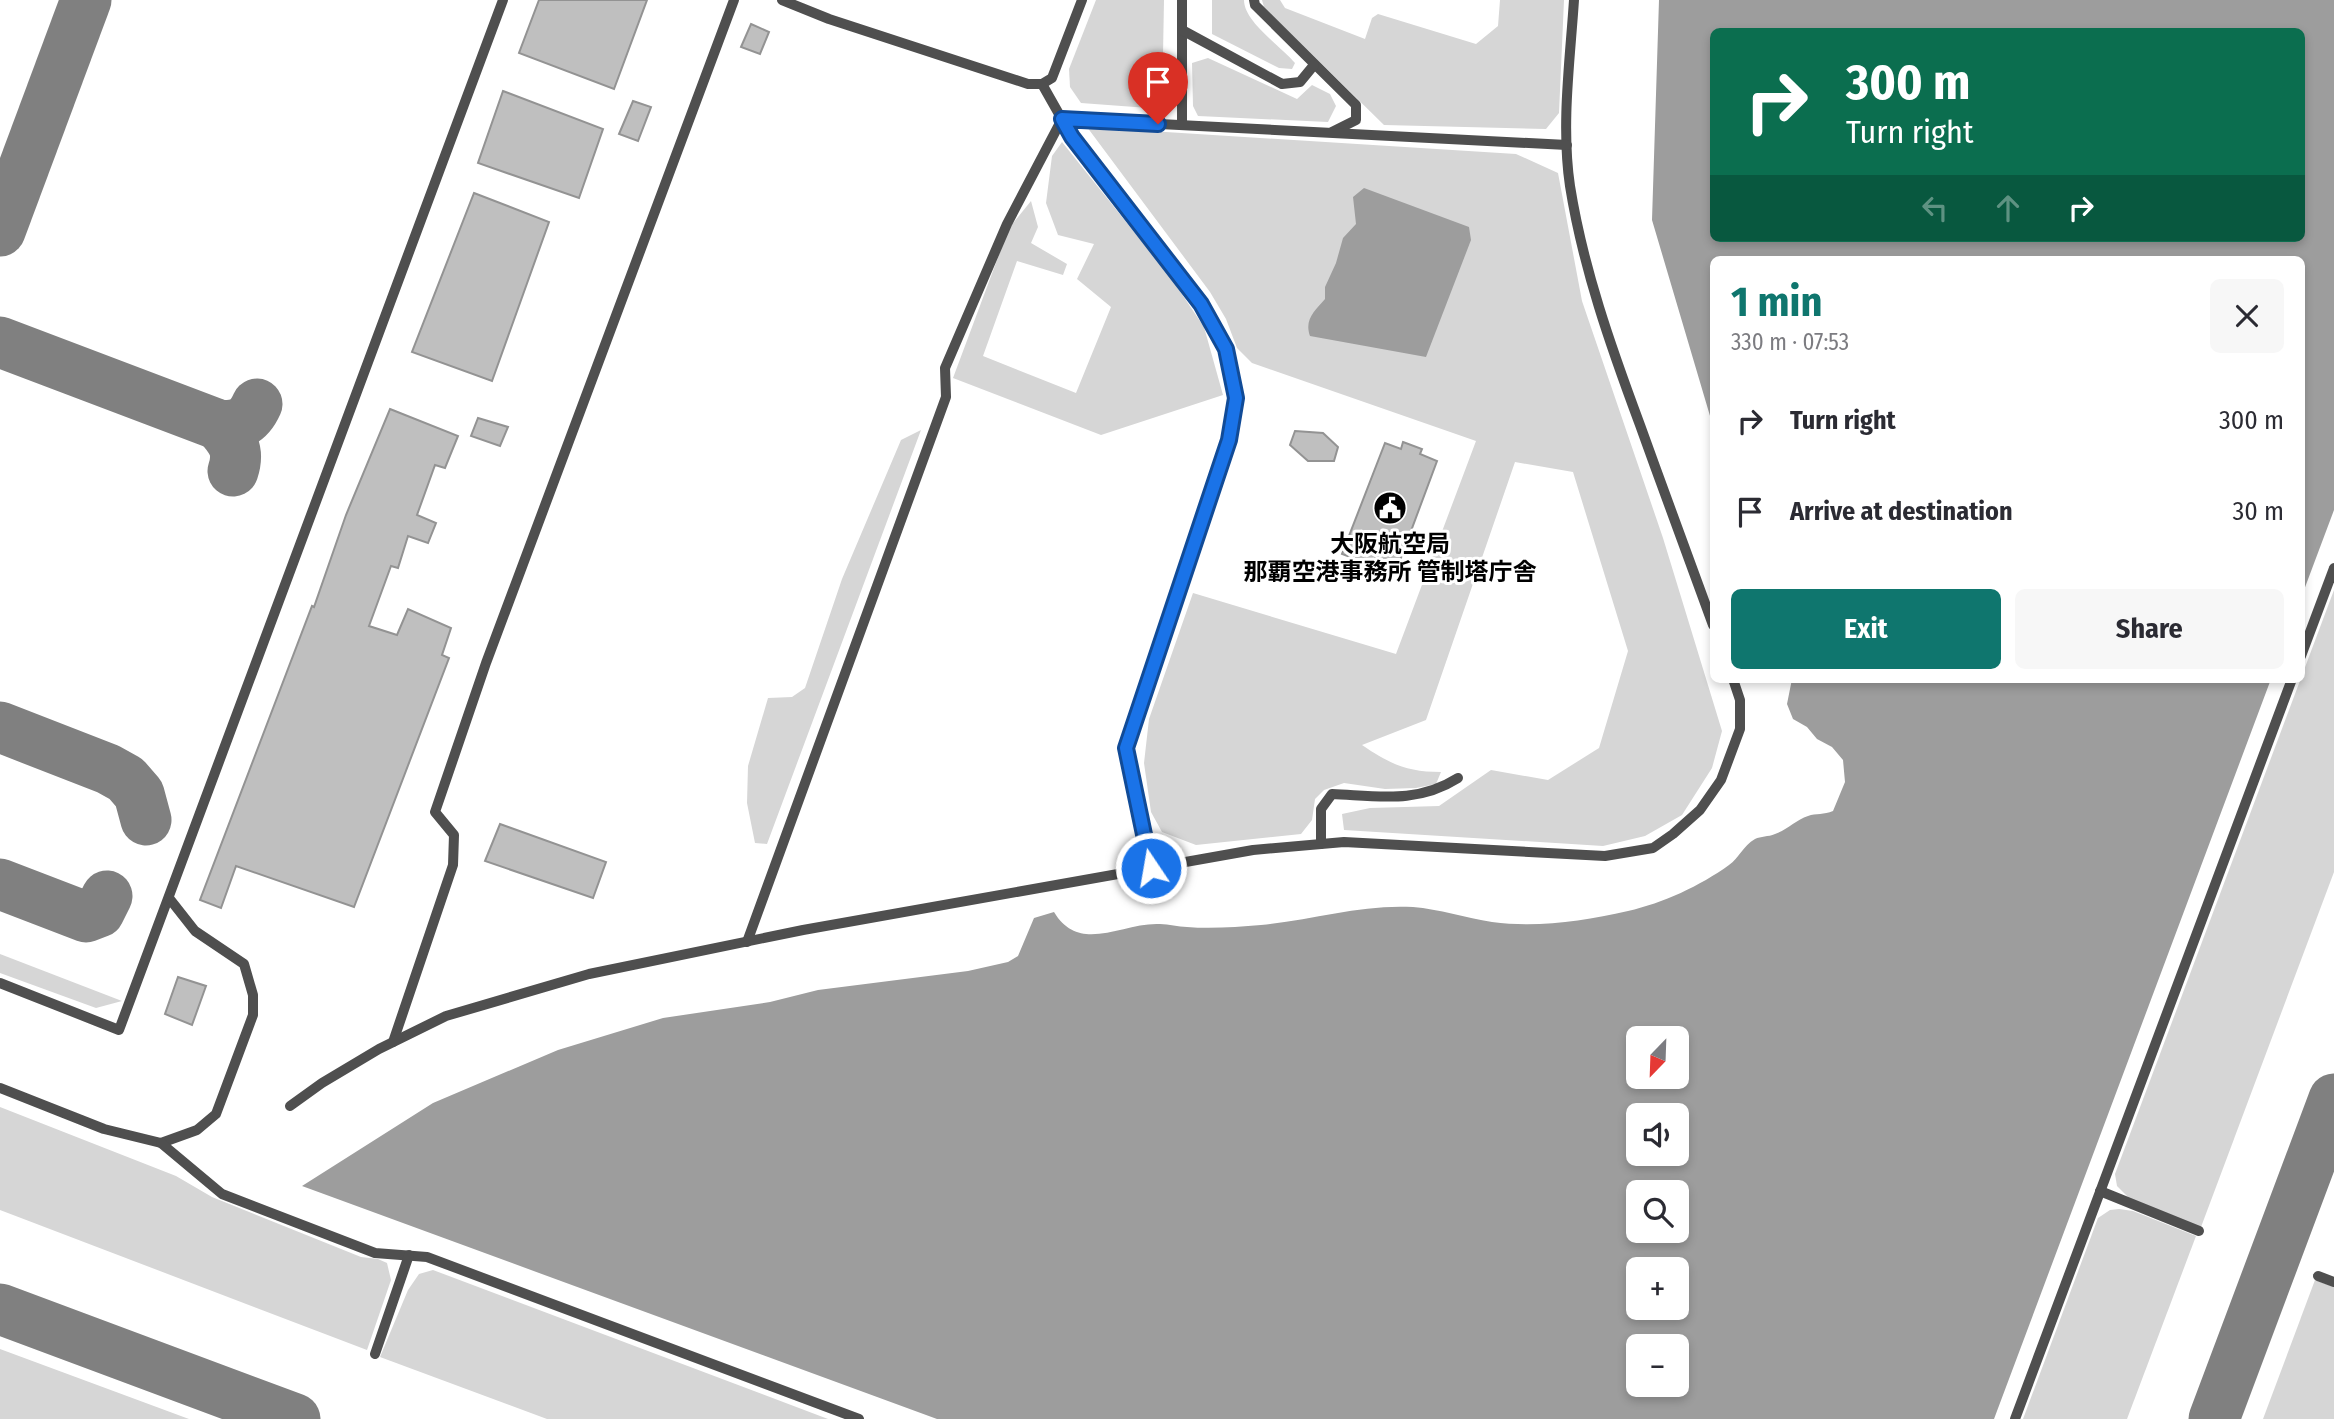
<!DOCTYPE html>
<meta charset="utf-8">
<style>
:root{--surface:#fff;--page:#f7f7f7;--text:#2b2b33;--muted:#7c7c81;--accent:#0f766e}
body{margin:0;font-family:"Fira Sans Condensed","Noto Sans JP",sans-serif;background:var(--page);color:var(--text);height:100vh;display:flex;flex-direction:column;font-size:26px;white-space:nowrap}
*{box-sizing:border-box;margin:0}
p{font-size:23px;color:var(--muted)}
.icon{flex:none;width:38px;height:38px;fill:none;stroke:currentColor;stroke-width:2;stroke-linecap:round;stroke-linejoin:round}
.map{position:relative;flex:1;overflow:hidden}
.sheet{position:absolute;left:1710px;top:256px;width:595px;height:427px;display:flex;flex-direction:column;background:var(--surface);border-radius:10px;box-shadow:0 4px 10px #0003}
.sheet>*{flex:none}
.banner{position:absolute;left:1710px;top:28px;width:595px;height:214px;border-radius:10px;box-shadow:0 4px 10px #0003;background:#0b6e4f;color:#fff;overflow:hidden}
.needle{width:46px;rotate:203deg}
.tools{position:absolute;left:1626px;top:1026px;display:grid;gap:14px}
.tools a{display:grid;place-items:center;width:63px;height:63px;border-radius:10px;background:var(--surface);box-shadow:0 4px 10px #0003;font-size:35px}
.pin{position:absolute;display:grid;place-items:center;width:60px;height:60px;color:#fff;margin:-72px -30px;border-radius:50% 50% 50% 0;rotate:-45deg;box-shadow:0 0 7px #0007}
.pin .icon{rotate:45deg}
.me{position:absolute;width:77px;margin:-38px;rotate:348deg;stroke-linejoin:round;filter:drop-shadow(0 0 5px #0008)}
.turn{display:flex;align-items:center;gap:24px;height:147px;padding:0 21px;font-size:32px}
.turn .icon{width:91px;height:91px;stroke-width:2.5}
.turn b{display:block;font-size:49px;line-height:60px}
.lanes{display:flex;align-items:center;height:66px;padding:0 21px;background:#0003;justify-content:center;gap:35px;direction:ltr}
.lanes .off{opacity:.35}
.round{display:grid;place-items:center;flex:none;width:74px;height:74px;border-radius:10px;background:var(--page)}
.summary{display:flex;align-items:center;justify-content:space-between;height:119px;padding:0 21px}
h1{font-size:42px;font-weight:700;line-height:52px;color:var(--accent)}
.primary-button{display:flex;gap:14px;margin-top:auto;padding:14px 21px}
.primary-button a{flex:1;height:80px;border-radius:10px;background:var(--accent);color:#fff;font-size:28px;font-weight:700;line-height:80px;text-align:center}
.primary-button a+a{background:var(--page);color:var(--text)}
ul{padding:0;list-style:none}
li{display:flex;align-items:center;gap:21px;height:91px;padding:0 21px}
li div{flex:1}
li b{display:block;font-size:26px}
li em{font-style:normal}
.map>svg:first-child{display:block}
.green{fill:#d6d6d6}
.water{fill:#9d9d9d;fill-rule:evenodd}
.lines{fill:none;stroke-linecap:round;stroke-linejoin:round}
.taxiway{stroke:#808080;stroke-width:51}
.building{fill:#bfbfbf;stroke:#939393;stroke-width:2}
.lane{stroke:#4f4f4f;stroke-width:10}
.route-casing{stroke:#114b97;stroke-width:18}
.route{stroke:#1a73e8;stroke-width:12}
.labels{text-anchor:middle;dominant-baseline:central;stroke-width:6;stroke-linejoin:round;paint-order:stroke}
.poi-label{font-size:24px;font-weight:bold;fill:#000;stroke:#fff}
</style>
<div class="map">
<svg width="2334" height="1419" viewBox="0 0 2334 1419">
<rect width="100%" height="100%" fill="#fff"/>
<g class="green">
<path d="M 1096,0 L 1164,0 L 1162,109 L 1081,103 L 1070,87 L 1069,69 Z"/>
<path d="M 1212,0 L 1244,0 C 1244,22 1281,46 1295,63 L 1292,69 L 1279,68 L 1212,34 Z"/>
<path d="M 1262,0 L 1280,0 L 1285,8 L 1365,39 L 1372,18 L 1378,14 L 1476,44 L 1498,26 L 1500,0 L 1564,0 L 1559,113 L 1546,129 L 1384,125 L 1264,7 Z"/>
<path d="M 1208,58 L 1297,99 L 1312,85 L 1330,94 L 1336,106 L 1328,122 L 1198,116 L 1193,106 L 1192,63 Z"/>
<path d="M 1087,127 L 1516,154 L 1558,173 L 1582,301 L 1663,538 L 1722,731 L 1712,768 L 1682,815 L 1645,836 L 1603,846 L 1344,830 L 1342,814 L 1370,808 L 1439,806 L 1491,770 L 1548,780 L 1599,748 L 1628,651 L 1573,472 L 1515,462 L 1426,720 L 1362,745 C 1390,764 1407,772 1441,772 L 1436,784 L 1416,788 L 1385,789 L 1344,783 L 1324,790 L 1315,799 L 1312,820 L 1301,834 L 1196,845 L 1162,832 L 1151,812 L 1144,763 L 1149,719 L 1193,593 L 1396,654 L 1476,441 L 1252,363 L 1237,348 L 1226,319 L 1210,292 Z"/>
<path d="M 1062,142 L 1171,278 L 1204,327 L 1223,395 L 1101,435 L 953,378 L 1009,228 L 1031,201 L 1038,227 L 1031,243 L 1067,264 L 1063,275 L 1017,261 L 983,356 L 1076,393 L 1111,307 L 1077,279 L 1094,244 L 1058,235 L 1046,203 L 1052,156 Z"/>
<path d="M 921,430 L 767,844 L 755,843 L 747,803 L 748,766 L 768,698 L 792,697 L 805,688 L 842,579 L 901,440 Z"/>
<path d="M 2334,590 L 2334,872 L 2201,1227 L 2129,1198 L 2117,1186 L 2115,1174 Z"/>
<path d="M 0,954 L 122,1001 L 96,1008 L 0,973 Z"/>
<path d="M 0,1107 L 176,1176 L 212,1197 L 361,1257 L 378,1259 L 387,1263 L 391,1280 L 367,1350 L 0,1210 Z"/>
<path d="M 2119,1209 L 2133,1211 L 2196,1236 L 2127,1419 L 2023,1419 L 2098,1218 L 2110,1210 Z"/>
<path d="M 433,1270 L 828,1419 L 547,1419 L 380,1357 L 408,1290 L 419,1274 Z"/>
<path d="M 2315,1280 L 2334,1287 L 2334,1419 L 2263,1419 Z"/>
<path d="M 0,1349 L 189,1419 L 0,1419 Z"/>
</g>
<g class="water">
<path d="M 1659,0 L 2334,0 L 2334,510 L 2301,598 L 2301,259 L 1713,259 L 1713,426 L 1652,220 ZM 1713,32 L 2301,32 L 2301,238 L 1713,238 Z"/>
<path d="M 1364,188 L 1469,227 L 1471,240 L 1426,357 L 1310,336 C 1304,319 1315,311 1325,299 L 1325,287 L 1336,263 L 1343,238 L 1356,224 L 1353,197 Z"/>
<path d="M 1792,679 L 2271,679 L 1994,1419 L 937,1419 L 302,1186 L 433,1103 L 558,1050 L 663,1018 L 770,1002 L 818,990 L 968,971 L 1008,962 L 1018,956 L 1034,918 L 1054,912 C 1080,955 1122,922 1160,924 C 1169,924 1178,927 1187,927 C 1211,929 1237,927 1261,925 C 1312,920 1362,904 1413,907 C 1439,909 1466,918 1492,922 C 1538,928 1583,921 1628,911 C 1663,903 1700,886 1729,865 C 1739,858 1743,846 1755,839 C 1761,836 1768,837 1775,834 C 1787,830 1796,820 1808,816 C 1816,813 1824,815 1833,811 L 1845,782 L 1843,760 L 1832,747 L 1817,739 L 1807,727 L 1793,719 L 1787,704 ZM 1638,1038 L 1676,1038 L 1676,1076 L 1638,1076 ZM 1638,1115 L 1676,1115 L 1676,1153 L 1638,1153 ZM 1638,1192 L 1676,1192 L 1676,1230 L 1638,1230 ZM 1638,1269 L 1676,1269 L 1676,1307 L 1638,1307 ZM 1638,1346 L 1676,1346 L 1676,1384 L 1638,1384 Z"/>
</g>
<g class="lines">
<g class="taxiway">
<path d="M 0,231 L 86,0"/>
<path d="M 0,342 L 219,425 C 238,427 249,422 257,404"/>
<path d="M 219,425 C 232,440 240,450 233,471"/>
<path d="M 0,727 L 108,769 L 126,779 L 139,794 L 146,820"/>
<path d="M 0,884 L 86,917 L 99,912 L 107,896"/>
<path d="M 0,1309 L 295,1419"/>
<path d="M 2214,1419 L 2334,1099"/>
</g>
</g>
<g class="building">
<path d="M 539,0 L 647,0 L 614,89 L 519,53 Z"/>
<path d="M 751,24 L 769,32 L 760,54 L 741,47 Z"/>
<path d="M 503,91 L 603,129 L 579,198 L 478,163 Z"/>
<path d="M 633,101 L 651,107 L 638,141 L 619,134 Z"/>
<path d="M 474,193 L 549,222 L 492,381 L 412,352 Z"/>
<path d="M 390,409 L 458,436 L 445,468 L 435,465 L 417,515 L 436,523 L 428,543 L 408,536 L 398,568 L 391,566 L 369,626 L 397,635 L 408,609 L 451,628 L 442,655 L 449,658 L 354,907 L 236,866 L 221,908 L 200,900 L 312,606 L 314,607 L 346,515 Z"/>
<path d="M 478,418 L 508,427 L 500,446 L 471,436 Z"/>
<path d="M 1295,431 L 1323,433 L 1338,447 L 1334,461 L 1308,461 L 1290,445 Z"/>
<path d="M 1403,442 L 1422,449 L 1420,454 L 1437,461 L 1395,574 L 1342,554 L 1385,443 L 1401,449 Z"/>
<path d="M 500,824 L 606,862 L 593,898 L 485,861 Z"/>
<path d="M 178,977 L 206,986 L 192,1025 L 165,1014 Z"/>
</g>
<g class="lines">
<g class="lane">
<path d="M 782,0 L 829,19 L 1028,84 L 1042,84 L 1052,78 L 1082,0"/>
<path d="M 1182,0 L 1182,125"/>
<path d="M 1254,0 L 1255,5 L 1356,105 L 1356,120 L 1332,132"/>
<path d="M 1574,0 C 1570,61 1561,125 1570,186 C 1583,268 1611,347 1640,425 C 1664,492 1689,559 1713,625"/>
<path d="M 1182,30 L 1282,84 L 1300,82 L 1314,65"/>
<path d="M 1042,84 L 1072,137 L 1201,304 L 1226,350 L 1236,398 L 1229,441 L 1126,748 L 1151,868"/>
<path d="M 2301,656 L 2334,568"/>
<path d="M 1321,844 L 1321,809 L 1332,794 C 1378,796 1417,804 1458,778"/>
<path d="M 747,942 L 946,397 L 945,368 L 1007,224 L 1062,119 L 1567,145"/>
<path d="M 0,983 L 119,1030 L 503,0"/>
<path d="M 393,1042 L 453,865 L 454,835 L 435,812 L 486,663 L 734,0"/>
<path d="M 0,1088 L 104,1129 L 161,1143 L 197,1130 L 216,1114 L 253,1015 L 253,995 L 244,964 L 195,931 L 169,898"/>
<path d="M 290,1106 L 322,1083 L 379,1049 L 446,1016 L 589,974 L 803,930 L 1253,850 L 1344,842 L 1605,856 L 1653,848 L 1673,834 L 1700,810 L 1721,780 L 1740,729 L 1740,700 L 1733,679"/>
<path d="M 161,1143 L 222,1194 L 375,1253 L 427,1257 L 859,1419"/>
<path d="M 2100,1191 L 2199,1231"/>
<path d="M 2318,1276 L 2334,1282"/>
<path d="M 375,1354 L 409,1255"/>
<path d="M 2015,1419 L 2292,679"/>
</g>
</g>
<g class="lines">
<defs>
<path id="route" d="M 1151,868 L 1126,748 L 1229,440 L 1236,398 L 1226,349 L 1201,304 L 1072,137 L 1062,119 L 1158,124"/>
</defs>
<use href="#route" class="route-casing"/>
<use href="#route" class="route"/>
</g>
<defs>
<symbol id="civic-disc" viewBox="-11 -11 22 22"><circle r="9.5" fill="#000" stroke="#fff"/><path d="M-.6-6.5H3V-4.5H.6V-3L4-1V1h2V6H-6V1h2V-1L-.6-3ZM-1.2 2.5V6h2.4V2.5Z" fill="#fff"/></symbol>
</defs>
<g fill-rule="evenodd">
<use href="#civic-disc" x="1371" y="489" width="38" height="38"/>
</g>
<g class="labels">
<g class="poi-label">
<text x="1390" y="544">大阪航空局<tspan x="1390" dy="28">那覇空港事務所 管制塔庁舎</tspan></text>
</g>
</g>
</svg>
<div class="tools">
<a><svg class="needle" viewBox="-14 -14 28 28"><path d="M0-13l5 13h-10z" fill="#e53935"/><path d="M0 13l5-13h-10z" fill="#7c7c81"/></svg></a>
<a><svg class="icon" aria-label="sound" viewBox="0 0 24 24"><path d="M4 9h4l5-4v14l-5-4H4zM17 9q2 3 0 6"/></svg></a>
<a><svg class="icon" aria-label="search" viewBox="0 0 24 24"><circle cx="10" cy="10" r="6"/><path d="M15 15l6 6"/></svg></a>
<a>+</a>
<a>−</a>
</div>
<div class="pin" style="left:1158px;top:124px;background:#d93025"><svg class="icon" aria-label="arrive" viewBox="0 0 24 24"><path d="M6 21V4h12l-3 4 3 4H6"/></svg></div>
<svg class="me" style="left:1151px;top:868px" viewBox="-20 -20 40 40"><circle r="17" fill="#1a73e8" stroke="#fff" stroke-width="3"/><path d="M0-11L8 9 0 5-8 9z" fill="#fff"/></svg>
<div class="banner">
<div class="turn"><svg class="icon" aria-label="right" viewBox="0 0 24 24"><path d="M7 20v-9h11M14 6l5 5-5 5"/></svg><div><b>300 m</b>Turn right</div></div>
<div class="lanes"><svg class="icon off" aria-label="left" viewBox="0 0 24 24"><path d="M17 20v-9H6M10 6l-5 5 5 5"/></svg><svg class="icon off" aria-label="ahead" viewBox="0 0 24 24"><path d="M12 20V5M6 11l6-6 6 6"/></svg><svg class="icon" aria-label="right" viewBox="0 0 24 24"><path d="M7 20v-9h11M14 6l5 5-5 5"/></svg></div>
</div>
<section class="sheet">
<div class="summary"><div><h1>1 min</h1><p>330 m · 07:53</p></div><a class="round"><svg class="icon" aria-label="close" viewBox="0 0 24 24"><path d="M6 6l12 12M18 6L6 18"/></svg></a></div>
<ul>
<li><svg class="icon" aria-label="right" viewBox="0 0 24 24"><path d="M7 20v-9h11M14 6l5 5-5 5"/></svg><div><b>Turn right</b></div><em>300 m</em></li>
<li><svg class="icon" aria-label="arrive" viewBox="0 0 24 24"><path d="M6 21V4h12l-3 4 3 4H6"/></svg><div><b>Arrive at destination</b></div><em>30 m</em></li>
</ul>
<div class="primary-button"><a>Exit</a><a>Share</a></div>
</section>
</div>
